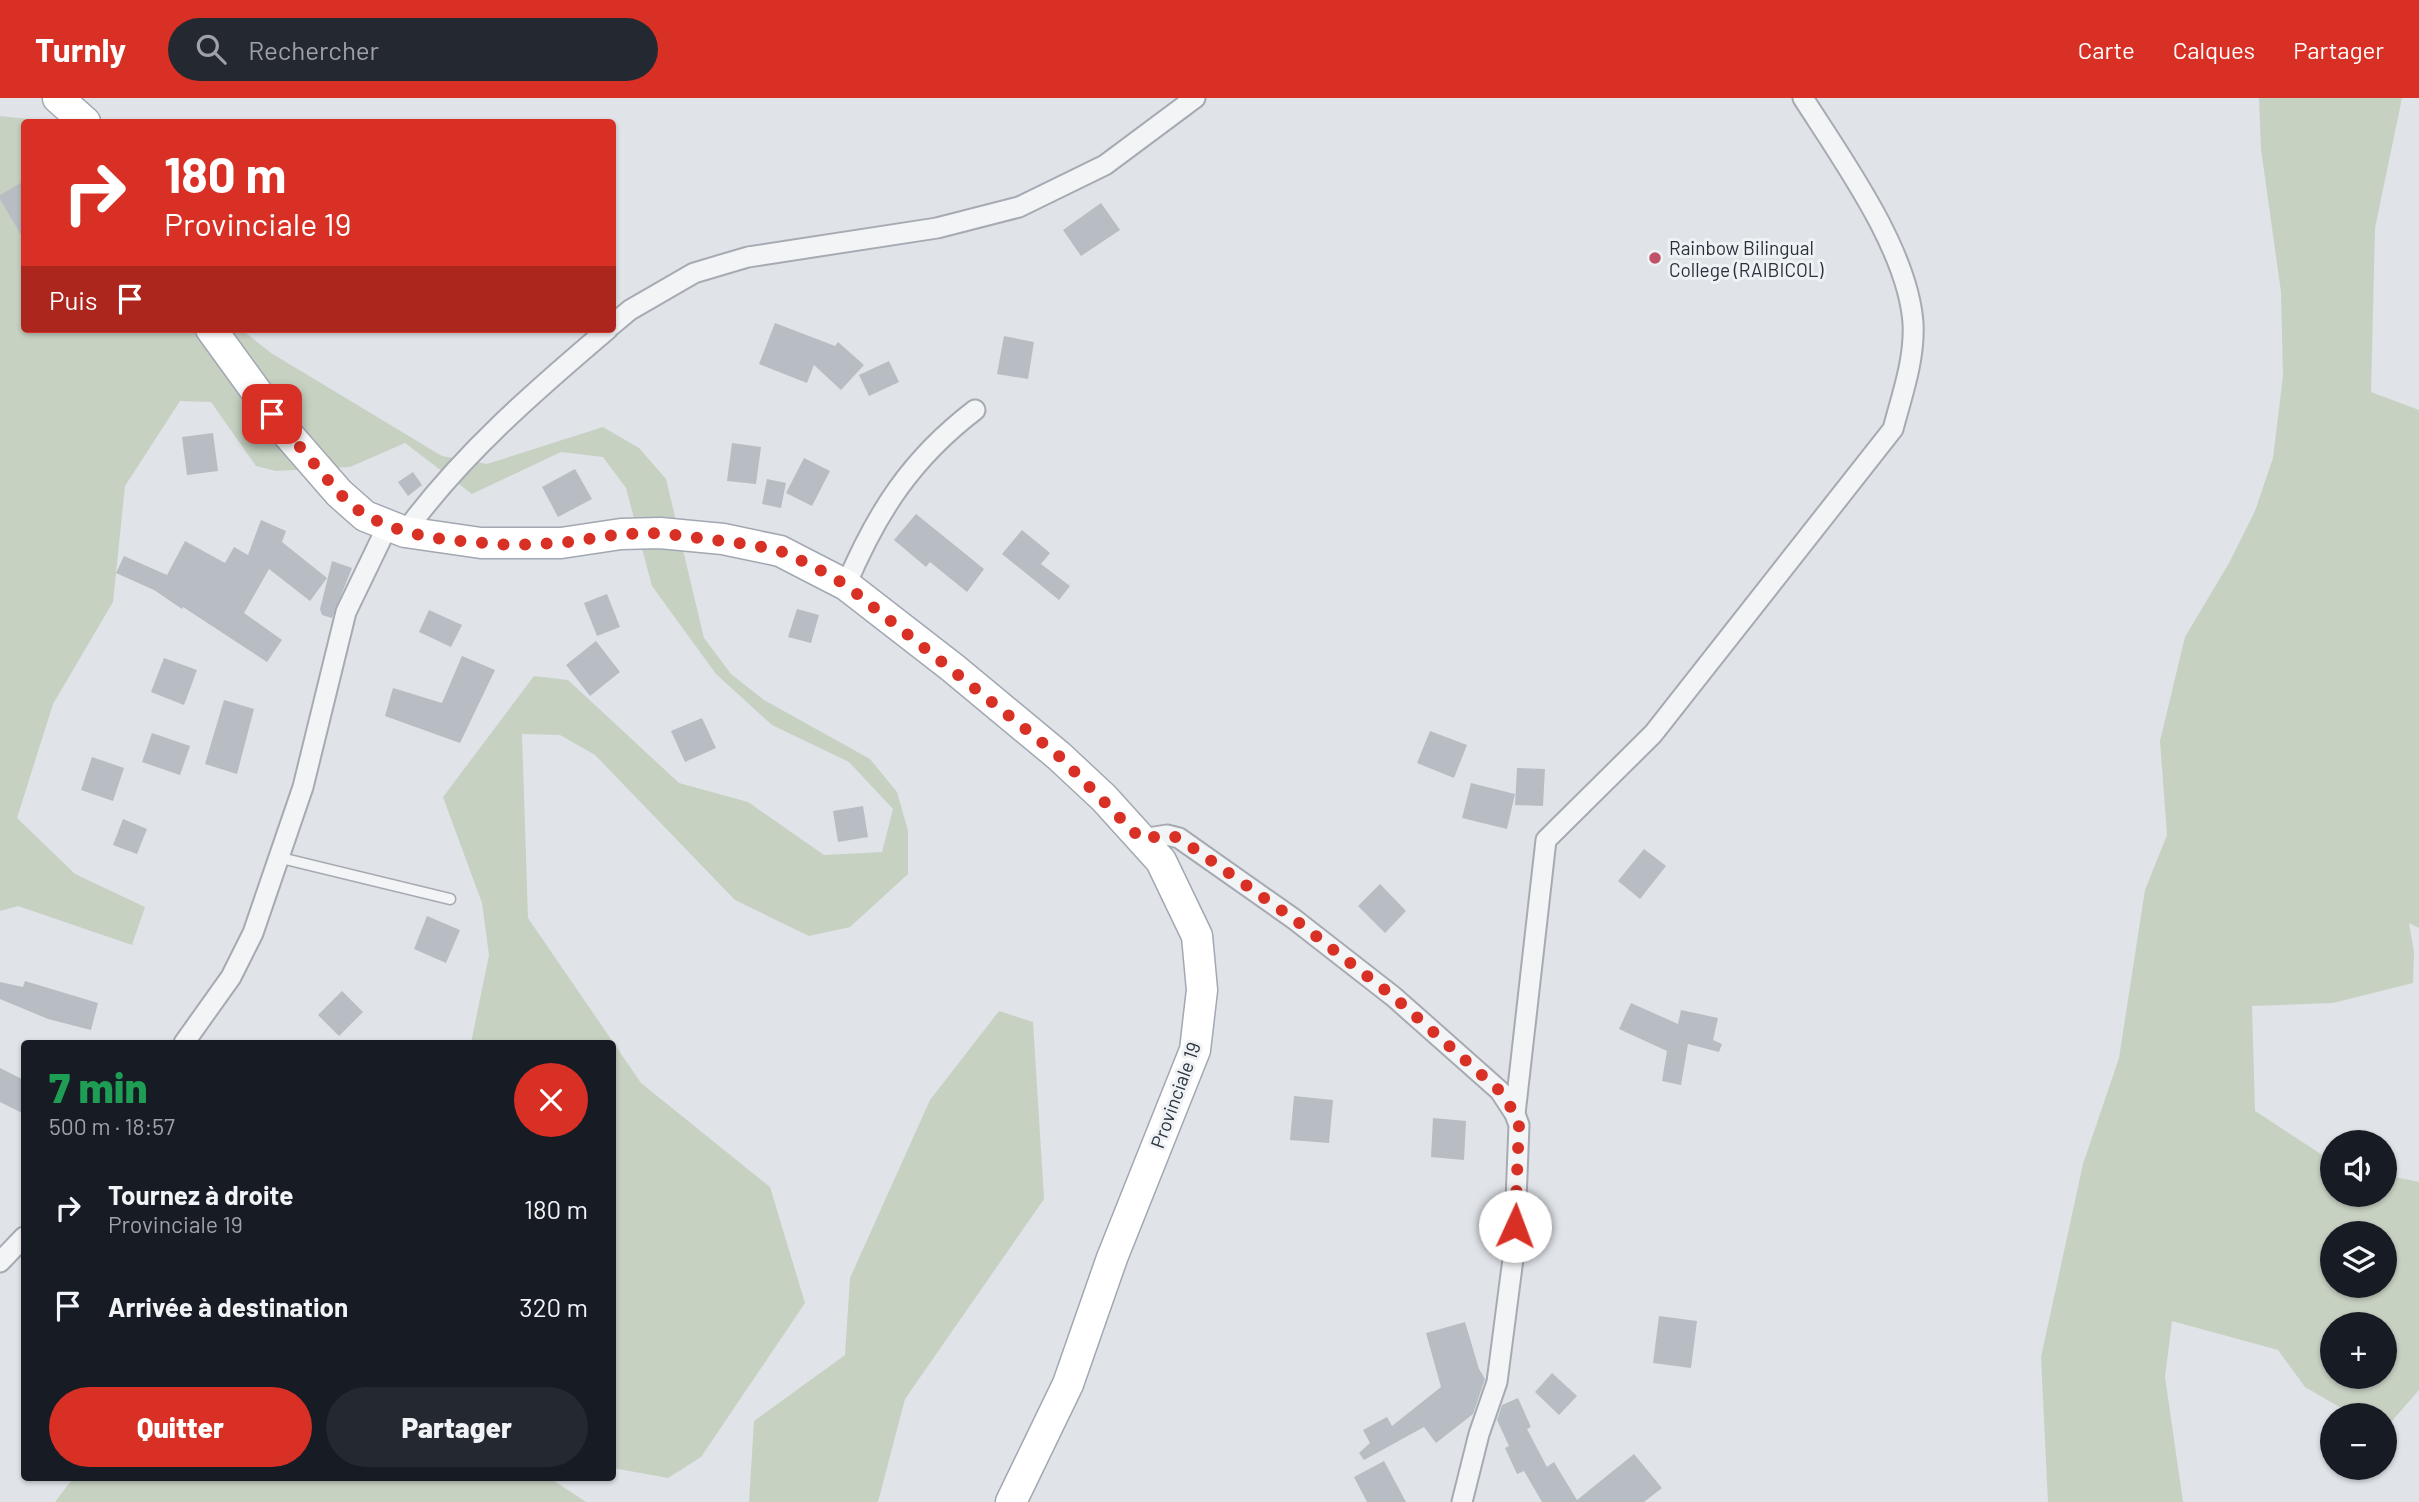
<!DOCTYPE html>
<html lang="fr">
<meta charset="utf-8">
<style>
:root{--surface:#171b24;--page:#242831;--text:#f1f3f6;--muted:#9ea1a6;--accent:#d93025}
body{margin:0;font-family:Barlow,sans-serif;background:var(--page);color:var(--text);height:100vh;display:flex;flex-direction:column;font-size:26px;white-space:nowrap}
*{box-sizing:border-box;margin:0}
p{font-size:23px;color:var(--muted)}
.icon{flex:none;width:38px;height:38px;fill:none;stroke:currentColor;stroke-width:2;stroke-linecap:round;stroke-linejoin:round}
.map{position:relative;flex:1;overflow:hidden}
.side{position:absolute;left:21px;top:942px;width:595px;height:441px;display:flex;flex-direction:column;background:var(--surface);border-radius:7px;box-shadow:0 2px 5px #0004}
.side>*{flex:none}
.guide{position:absolute;left:21px;top:21px;width:595px;height:214px;border-radius:7px;box-shadow:0 2px 5px #0004;background:#d93025;color:#fff;overflow:hidden}
.buttons{position:absolute;left:2320px;top:1032px;display:grid;gap:14px}
.buttons a{display:grid;place-items:center;width:77px;height:77px;border-radius:50%;background:var(--surface);box-shadow:0 2px 5px #0004;font-size:35px}
.pin{position:absolute;display:grid;place-items:center;width:60px;height:60px;color:#fff;margin:-30px;border-radius:14px;box-shadow:0 4px 10px #0006}
.me{position:absolute;width:77px;margin:-38px;rotate:2deg;stroke-linejoin:round;filter:drop-shadow(0 0 5px #0008)}
.turn{display:flex;align-items:center;gap:24px;height:147px;padding:0 28px;font-size:32px}
.turn .icon{width:91px;height:91px;stroke-width:2.5}
.turn b{display:block;font-size:49px;line-height:60px}
.then{display:flex;align-items:center;height:66px;padding:0 28px;background:#0003;gap:14px;font-size:26px}
.round{display:grid;place-items:center;flex:none;width:74px;height:74px;border-radius:37px;background:var(--page)}
.head{display:flex;align-items:center;justify-content:space-between;height:119px;padding:0 28px}
h1{font-size:42px;font-weight:800;line-height:52px;color:#1e9e55}
.cta{display:flex;gap:14px;margin-top:auto;padding:14px 28px}
.cta a{flex:1;height:80px;border-radius:42px;background:var(--accent);color:#fff;font-size:28px;font-weight:800;line-height:80px;text-align:center}
.cta a+a{background:var(--page);color:var(--text)}
ul{padding:0;list-style:none}
li{display:flex;align-items:center;gap:21px;height:98px;padding:0 28px}
li div{flex:1}
li b{display:block;font-size:26px}
li em{font-style:normal}
header{display:flex;align-items:center;gap:42px;box-sizing:border-box;height:98px;padding:0 35px;background:var(--accent);color:#fff}
header strong{font-size:33px}
nav{display:flex;gap:38px;margin-inline-start:auto;font-size:24px}
.search{width:490px;height:63px;background:var(--page);display:flex;align-items:center;gap:18px;box-sizing:border-box;padding:0 24px;border-radius:38px;color:var(--muted);font-size:26px}
.map>svg:first-child{display:block}
.green{fill:#c6d1c2;fill-rule:evenodd}
.building{fill:#b8bdc4}
.lines{fill:none;stroke-linecap:round;stroke-linejoin:round}
.service-casing{stroke:#a6aab2;stroke-width:13}
.minor-casing{stroke:#a6aab2;stroke-width:23}
.primary-casing{stroke:#a1a8b2;stroke-width:33}
.service{stroke:#f2f4f6;stroke-width:10}
.minor{stroke:#f2f4f6;stroke-width:19}
.primary{stroke:#fff;stroke-width:30}
.route{stroke:#d93025;stroke-width:12;stroke-dasharray:0 21.6}
.poi-dot{fill:#c15166;stroke:#eff2f5;stroke-width:2.5}
.labels{text-anchor:middle;dominant-baseline:central;stroke-width:6;stroke-linejoin:round;paint-order:stroke}
.poi-label{font-size:19px;fill:#2a323e;stroke:#eff2f5;text-anchor:start}
.street-label{font-size:19px;fill:#2a323e;stroke:#eff2f5}
</style>
<header>
<strong>Turnly</strong>
<div class="search"><svg class="icon" aria-label="search" viewBox="0 0 24 24"><circle cx="10" cy="10" r="6"/><path d="M15 15l6 6"/></svg>Rechercher</div>
<nav><a>Carte</a><a>Calques</a><a>Partager</a></nav>
</header>
<div class="map">
<svg width="2419" height="1404" viewBox="0 0 2419 1404">
<rect width="100%" height="100%" fill="#e0e3e8"/>
<g class="green">
<path d="M 2259,0 L 2402,0 L 2375,130 L 2371,294 L 2419,312 L 2419,830 L 2409,825 L 2414,854 L 2413,885 L 2333,905 L 2252,908 L 2255,1013 L 2333,1064 L 2333,1097 L 2385,1097 L 2385,1077 L 2419,1084 L 2419,1292 L 2385,1331 L 2385,1318 L 2355,1318 L 2305,1289 L 2278,1252 L 2172,1223 L 2165,1279 L 2183,1404 L 2048,1404 L 2041,1259 L 2083,1066 L 2119,960 L 2145,792 L 2167,737 L 2160,643 L 2185,539 L 2229,465 L 2255,413 L 2273,360 L 2283,278 L 2281,194 L 2261,51 ZM 2333,1136 L 2385,1136 L 2385,1188 L 2333,1188 ZM 2333,1227 L 2385,1227 L 2385,1279 L 2333,1279 Z"/>
<path d="M 0,18 L 56,24 L 24,24 L 24,231 L 241,231 L 271,255 L 442,358 L 487,366 L 603,329 L 639,350 L 666,381 L 704,540 L 731,576 L 764,602 L 870,661 L 897,694 L 908,733 L 908,776 L 850,829 L 809,838 L 735,802 L 595,657 L 560,637 L 522,636 L 528,820 L 641,985 L 770,1089 L 805,1205 L 701,1359 L 668,1380 L 613,1370 L 612,945 L 471,945 L 489,857 L 482,805 L 443,699 L 534,578 L 568,582 L 679,685 L 748,704 L 824,757 L 882,754 L 893,711 L 849,664 L 772,627 L 716,576 L 652,488 L 626,390 L 603,359 L 561,354 L 472,396 L 405,345 L 350,369 L 276,373 L 256,368 L 211,304 L 180,303 L 125,388 L 113,504 L 53,606 L 17,720 L 75,776 L 145,809 L 132,847 L 18,808 L 0,813 Z"/>
<path d="M 999,913 L 1033,924 L 1044,1101 L 905,1301 L 878,1404 L 749,1404 L 754,1323 L 845,1257 L 850,1180 L 930,1002 Z"/>
<path d="M 74,1379 L 548,1379 L 586,1404 L 55,1404 Z"/>
</g>
<g class="building">
<path d="M 24,83 L 24,142 L 0,101 L 0,97 Z"/>
<path d="M 1101,105 L 1120,132 L 1081,158 L 1063,132 Z"/>
<path d="M 775,225 L 835,248 L 838,244 L 864,267 L 841,292 L 814,267 L 807,285 L 759,266 Z"/>
<path d="M 1004,238 L 1034,244 L 1028,281 L 997,276 Z"/>
<path d="M 889,263 L 899,284 L 869,298 L 859,277 Z"/>
<path d="M 213,335 L 218,373 L 187,377 L 182,339 Z"/>
<path d="M 732,345 L 761,349 L 756,386 L 727,383 Z"/>
<path d="M 804,360 L 830,373 L 812,408 L 786,395 Z"/>
<path d="M 575,371 L 592,401 L 558,419 L 542,389 Z"/>
<path d="M 413,374 L 422,387 L 408,398 L 398,384 Z"/>
<path d="M 767,381 L 786,385 L 781,410 L 762,406 Z"/>
<path d="M 916,416 L 984,471 L 967,494 L 930,464 L 926,469 L 894,442 Z"/>
<path d="M 261,422 L 286,433 L 282,444 L 327,480 L 310,503 L 269,471 L 244,515 L 282,542 L 267,564 L 183,509 L 182,511 L 154,492 L 116,475 L 124,458 L 167,477 L 185,443 L 225,465 L 234,449 L 248,457 Z"/>
<path d="M 1022,432 L 1050,455 L 1041,466 L 1070,488 L 1059,502 L 1002,456 Z"/>
<path d="M 332,463 L 352,470 L 332,520 L 322,517 L 320,511 Z"/>
<path d="M 607,496 L 620,529 L 597,538 L 584,505 Z"/>
<path d="M 797,511 L 819,517 L 811,545 L 788,539 Z"/>
<path d="M 429,512 L 462,527 L 451,549 L 419,534 Z"/>
<path d="M 596,543 L 620,574 L 590,598 L 566,567 Z"/>
<path d="M 462,558 L 495,572 L 460,645 L 385,618 L 393,590 L 442,605 Z"/>
<path d="M 164,560 L 197,572 L 184,607 L 151,594 Z"/>
<path d="M 224,602 L 254,611 L 237,676 L 205,666 Z"/>
<path d="M 702,620 L 716,650 L 685,664 L 671,633 Z"/>
<path d="M 1430,633 L 1467,647 L 1454,680 L 1417,665 Z"/>
<path d="M 152,635 L 190,648 L 180,677 L 142,664 Z"/>
<path d="M 92,659 L 124,670 L 113,703 L 81,692 Z"/>
<path d="M 1517,670 L 1545,671 L 1543,708 L 1515,707 Z"/>
<path d="M 1471,685 L 1515,696 L 1507,731 L 1462,720 Z"/>
<path d="M 863,708 L 868,739 L 838,744 L 833,713 Z"/>
<path d="M 123,721 L 147,731 L 137,756 L 113,747 Z"/>
<path d="M 1644,751 L 1666,768 L 1640,801 L 1618,783 Z"/>
<path d="M 1380,786 L 1406,813 L 1385,835 L 1358,808 Z"/>
<path d="M 427,818 L 460,832 L 446,865 L 414,851 Z"/>
<path d="M 25,883 L 98,905 L 91,932 L 48,921 L 0,901 L 0,884 L 23,889 Z"/>
<path d="M 342,893 L 363,914 L 339,938 L 318,917 Z"/>
<path d="M 1631,905 L 1678,926 L 1681,912 L 1718,920 L 1713,942 L 1722,946 L 1719,954 L 1688,946 L 1681,987 L 1662,983 L 1667,953 L 1619,931 Z"/>
<path d="M 0,970 L 24,982 L 24,1016 L 0,1004 Z"/>
<path d="M 1294,998 L 1333,1002 L 1329,1045 L 1290,1042 Z"/>
<path d="M 1433,1020 L 1466,1023 L 1464,1062 L 1431,1059 Z"/>
<path d="M 1659,1218 L 1697,1223 L 1691,1270 L 1653,1265 Z"/>
<path d="M 1465,1224 L 1479,1271 L 1485,1281 L 1473,1316 L 1436,1345 L 1424,1329 L 1364,1362 L 1359,1355 L 1370,1345 L 1363,1332 L 1387,1319 L 1392,1328 L 1441,1289 L 1426,1235 Z"/>
<path d="M 1552,1275 L 1577,1298 L 1559,1317 L 1535,1294 Z"/>
<path d="M 1518,1300 L 1531,1329 L 1527,1331 L 1547,1369 L 1554,1364 L 1577,1402 L 1634,1356 L 1662,1390 L 1644,1404 L 1542,1404 L 1524,1373 L 1517,1376 L 1505,1350 L 1509,1348 L 1497,1322 L 1502,1307 Z"/>
<path d="M 1384,1363 L 1406,1404 L 1367,1404 L 1354,1379 Z"/>
</g>
<g class="lines">
<defs>
<path id="service" d="M 277,759 L 450,801"/>
<g id="minor">
<path d="M 612,227 L 630,212 L 694,175 L 748,159 L 937,130 L 1019,109 L 1105,67 L 1195,0"/>
<path d="M 405,434 C 462,356 535,293 608,231"/>
<path d="M 846,487 C 877,414 911,361 975,312"/>
<path d="M 1141,741 L 1167,737 L 1179,740 L 1294,821 L 1394,899 L 1500,993 L 1515,1016 L 1519,1027 L 1514,1153 L 1497,1284 L 1479,1336 L 1462,1404"/>
<path d="M 184,945 L 231,879 L 253,835 L 303,689 L 346,514 L 387,429"/>
<path d="M 1515,1016 L 1546,742 L 1653,636 L 1893,331 C 1902,297 1915,261 1913,225 C 1908,152 1842,61 1803,0"/>
<path d="M 0,1164 L 24,1139"/>
</g>
<g id="primary">
<path d="M 58,0 L 85,24"/>
<path d="M 211,231 L 285,333 L 339,395 L 365,418 L 405,434 L 481,445 L 561,445 L 621,436 L 660,435 L 723,441 L 780,453 L 846,487 L 953,570 L 1059,658 L 1104,700 L 1161,763 L 1197,838 L 1202,892 L 1195,952 L 1112,1160 L 1068,1286 L 1011,1404"/>
</g>
</defs>
<use href="#service" class="service-casing"/>
<use href="#minor" class="minor-casing"/>
<use href="#primary" class="primary-casing"/>
<use href="#service" class="service"/>
<use href="#minor" class="minor"/>
<use href="#primary" class="primary"/>
</g>
<g class="lines">
<path class="route" d="M 272,316 L 339,395 L 365,418 L 405,434 L 447,442 L 511,447 L 561,445 L 621,436 L 660,435 L 753,447 L 780,453 L 811,467 L 846,487 L 1059,658 L 1141,741 L 1167,737 L 1179,740 L 1294,821 L 1394,899 L 1500,993 L 1515,1016 L 1519,1027 L 1515,1128"/>
</g>
<circle class="poi-dot" cx="1655" cy="160" r="7"/>
<g class="labels">
<g class="poi-label">
<text x="1669" y="149">Rainbow Bilingual<tspan x="1669" dy="22">College (RAIBICOL)</tspan></text>
</g>
<g class="street-label">
<text transform="translate(1175 997) rotate(-70)">Provinciale 19</text>
</g>
</g>
</svg>
<div class="buttons">
<a><svg class="icon" aria-label="sound" viewBox="0 0 24 24"><path d="M4 9h4l5-4v14l-5-4H4zM17 9q2 3 0 6"/></svg></a>
<a><svg class="icon" aria-label="layers" viewBox="0 0 24 24"><path d="M12 4l9 5-9 5-9-5zM3 14l9 5 9-5"/></svg></a>
<a>+</a>
<a>−</a>
</div>
<div class="pin" style="left:272px;top:316px;background:#d93025"><svg class="icon" aria-label="arrive" viewBox="0 0 24 24"><path d="M6 21V4h12l-3 4 3 4H6"/></svg></div>
<svg class="me" style="left:1515px;top:1128px" viewBox="-20 -20 40 40"><circle r="19" fill="#fff"/><path d="M0-13L10 11 0 6-10 11z" fill="#d93025"/></svg>
<div class="guide">
<div class="turn"><svg class="icon" aria-label="right" viewBox="0 0 24 24"><path d="M7 20v-9h11M14 6l5 5-5 5"/></svg><div><b>180 m</b>Provinciale 19</div></div>
<div class="then">Puis<svg class="icon" aria-label="arrive" viewBox="0 0 24 24"><path d="M6 21V4h12l-3 4 3 4H6"/></svg></div>
</div>
<section class="side">
<div class="head"><div><h1>7 min</h1><p>500 m · 18:57</p></div><a class="round" style="background:#d93025;color:#fff"><svg class="icon" aria-label="close" viewBox="0 0 24 24"><path d="M6 6l12 12M18 6L6 18"/></svg></a></div>
<ul>
<li><svg class="icon" aria-label="right" viewBox="0 0 24 24"><path d="M7 20v-9h11M14 6l5 5-5 5"/></svg><div><b>Tournez à droite</b><p>Provinciale 19</p></div><em>180 m</em></li>
<li><svg class="icon" aria-label="arrive" viewBox="0 0 24 24"><path d="M6 21V4h12l-3 4 3 4H6"/></svg><div><b>Arrivée à destination</b></div><em>320 m</em></li>
</ul>
<div class="cta"><a>Quitter</a><a>Partager</a></div>
</section>
</div>
